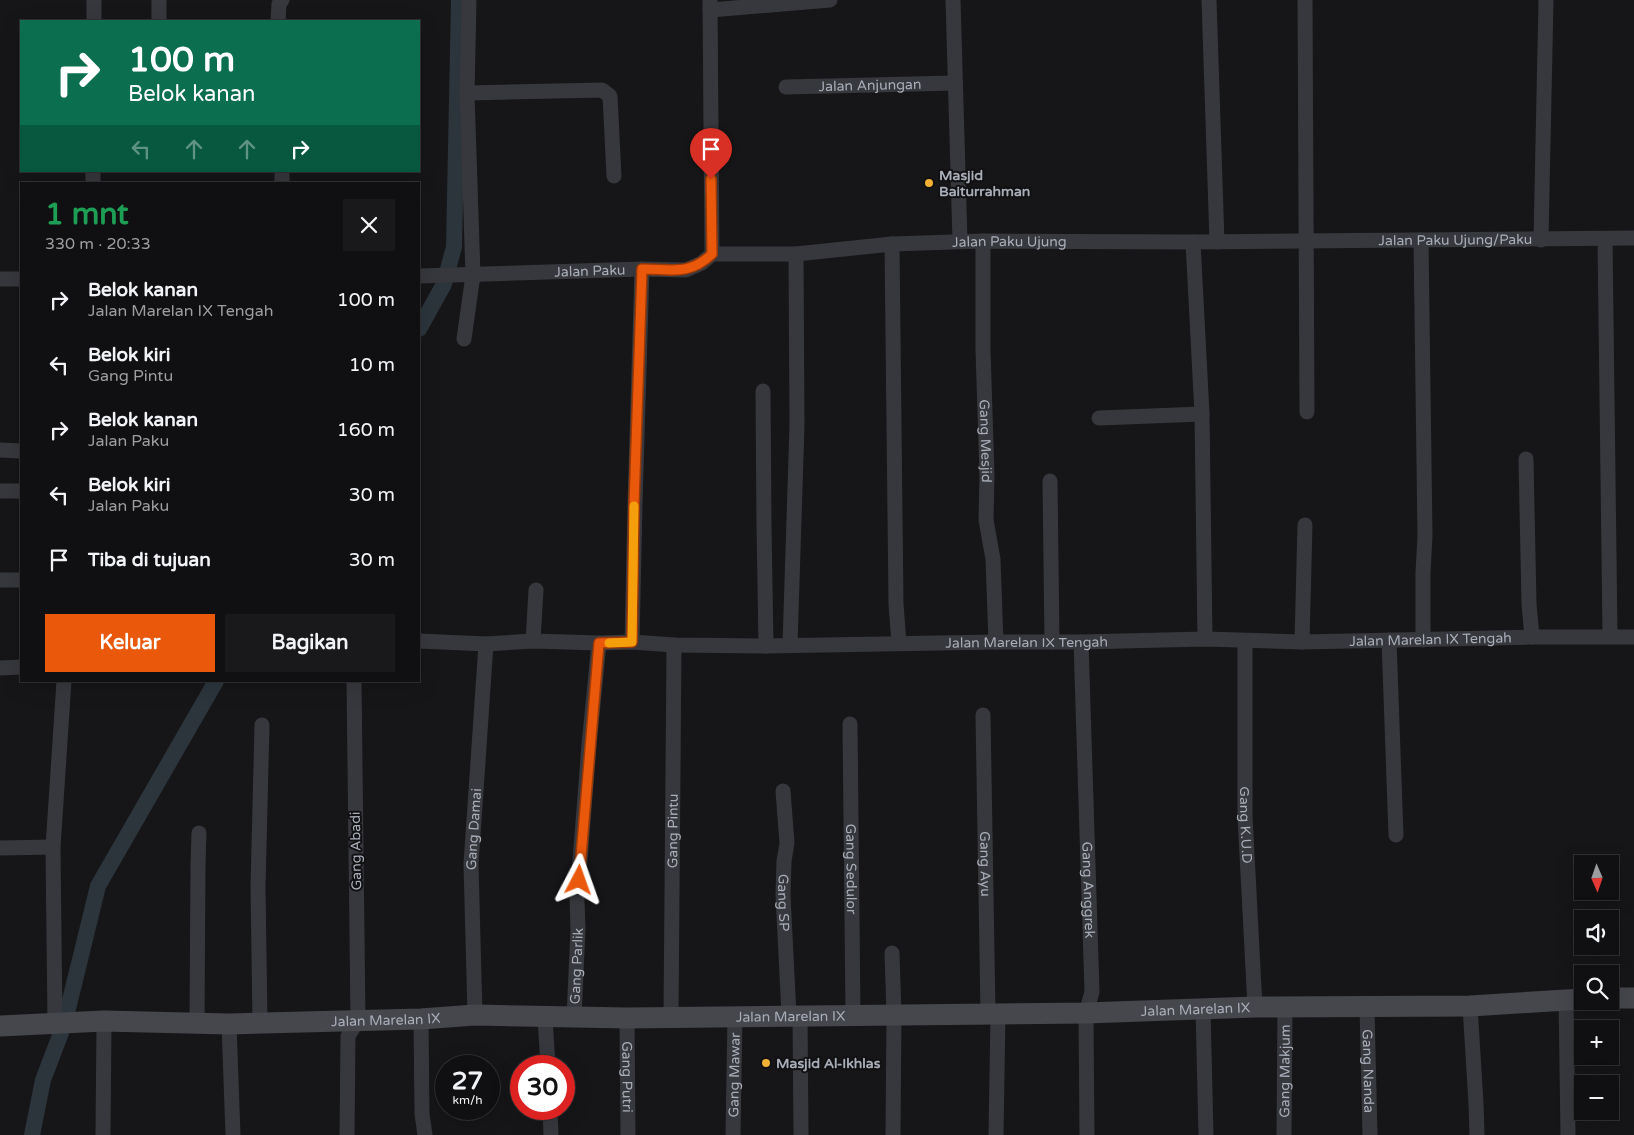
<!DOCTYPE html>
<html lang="id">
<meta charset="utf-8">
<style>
:root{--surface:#101012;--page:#19191b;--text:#f1f3f6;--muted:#9c9d9f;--line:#303032;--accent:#ea580c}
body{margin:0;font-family:"Varela Round",sans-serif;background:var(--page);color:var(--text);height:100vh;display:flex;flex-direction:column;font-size:19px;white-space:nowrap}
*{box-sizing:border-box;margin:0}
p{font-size:16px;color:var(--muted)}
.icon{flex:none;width:28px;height:28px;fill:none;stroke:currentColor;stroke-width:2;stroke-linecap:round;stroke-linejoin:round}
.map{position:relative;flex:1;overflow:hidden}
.side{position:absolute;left:20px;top:182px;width:400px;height:500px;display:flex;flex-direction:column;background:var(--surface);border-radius:0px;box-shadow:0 5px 20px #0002,0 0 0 1px var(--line)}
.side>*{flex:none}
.hud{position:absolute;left:20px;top:20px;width:400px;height:152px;border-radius:0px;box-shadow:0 5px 20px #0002,0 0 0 1px var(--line);background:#0b6e4f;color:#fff;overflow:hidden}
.needle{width:32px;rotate:178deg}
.tools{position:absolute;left:1574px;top:855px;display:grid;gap:10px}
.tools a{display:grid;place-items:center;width:45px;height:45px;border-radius:0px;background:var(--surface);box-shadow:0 5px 20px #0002,0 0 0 1px var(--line);font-size:25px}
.speed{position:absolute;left:435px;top:1055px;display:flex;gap:10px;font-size:25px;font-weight:700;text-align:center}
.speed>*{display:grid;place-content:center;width:65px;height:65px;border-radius:50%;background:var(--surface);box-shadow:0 5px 20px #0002,0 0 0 1px var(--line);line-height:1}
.speed small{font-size:12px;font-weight:400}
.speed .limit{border:8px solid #d22;background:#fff;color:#111}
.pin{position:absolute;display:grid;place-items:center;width:42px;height:42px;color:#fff;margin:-51px -21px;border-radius:50% 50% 50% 0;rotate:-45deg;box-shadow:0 0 5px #0007}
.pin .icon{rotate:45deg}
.me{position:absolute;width:55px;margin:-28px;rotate:4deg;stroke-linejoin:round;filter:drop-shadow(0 0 4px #0008)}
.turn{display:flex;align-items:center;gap:18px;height:105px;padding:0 25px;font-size:22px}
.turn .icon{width:65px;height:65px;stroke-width:2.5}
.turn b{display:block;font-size:35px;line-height:42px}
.lanes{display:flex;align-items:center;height:48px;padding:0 25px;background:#0003;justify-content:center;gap:25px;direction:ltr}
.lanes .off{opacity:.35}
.round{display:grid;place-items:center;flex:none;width:52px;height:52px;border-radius:0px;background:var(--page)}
.summary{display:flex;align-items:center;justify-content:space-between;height:85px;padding:0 25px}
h1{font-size:30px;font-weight:700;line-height:38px;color:#1e9e55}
.cta{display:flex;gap:10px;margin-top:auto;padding:10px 25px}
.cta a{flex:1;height:58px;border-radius:0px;background:var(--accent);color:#fff;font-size:20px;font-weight:700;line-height:58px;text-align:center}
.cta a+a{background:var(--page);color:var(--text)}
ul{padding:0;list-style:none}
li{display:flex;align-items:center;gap:15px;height:65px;padding:0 25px}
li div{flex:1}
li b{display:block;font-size:19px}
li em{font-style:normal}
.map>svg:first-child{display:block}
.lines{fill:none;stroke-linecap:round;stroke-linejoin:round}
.canal{stroke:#2c353c;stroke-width:16}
.minor{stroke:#37383d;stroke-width:15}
.secondary{stroke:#45474d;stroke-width:21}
.route-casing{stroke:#983908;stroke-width:12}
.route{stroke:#ea580c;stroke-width:9}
.slow{stroke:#f59e0b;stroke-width:9}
.poi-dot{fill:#f2b134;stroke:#111113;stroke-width:2}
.labels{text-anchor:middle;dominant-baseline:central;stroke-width:4;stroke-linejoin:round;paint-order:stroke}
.street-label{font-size:14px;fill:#a8adb8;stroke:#111113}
.poi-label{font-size:14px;font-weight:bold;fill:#a8adb8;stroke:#111113;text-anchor:start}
</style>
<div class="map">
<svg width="1634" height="1135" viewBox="0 0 1634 1135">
<rect width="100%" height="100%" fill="#161618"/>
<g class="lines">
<g class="canal">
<path d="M 419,329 L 444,284 L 454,247 L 459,0"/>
<path d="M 32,1135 L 43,1080 L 64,1025 L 98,886 L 216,681"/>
</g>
<g class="minor">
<path d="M 94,0 L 94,21"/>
<path d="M 953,0 L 960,241"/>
<path d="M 1209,0 L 1217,242"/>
<path d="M 1305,0 L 1307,412"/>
<path d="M 710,10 L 830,0"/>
<path d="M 159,21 L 159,0"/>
<path d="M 278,21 L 279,4 L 282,0"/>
<path id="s1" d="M 786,87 L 955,83"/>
<path d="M 467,93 L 602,90 L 610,96 L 614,176"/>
<path d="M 282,171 L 282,184"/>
<path d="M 93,184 L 93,171"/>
<path d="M 1605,239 L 1610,636"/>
<path d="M 1421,240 L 1425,536 L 1423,573 L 1423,640"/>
<path d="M 1541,240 L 1546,0"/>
<path id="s2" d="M 983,241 L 983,350 L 987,475 L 986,520 L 993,559 L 996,642"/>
<path d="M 1193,242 L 1202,414 L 1205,639"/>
<path d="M 892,244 L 896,604 L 899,643"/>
<path id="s3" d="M 712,254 L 796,254 L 892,244 L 983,241 L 1193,242 L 1634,238"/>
<path id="s4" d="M 419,276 L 642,269 L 686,270 L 702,263 L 712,254 L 710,0"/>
<path d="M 0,279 L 21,279"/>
<path d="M 464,339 L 473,275 L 467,93 L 469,0"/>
<path d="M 763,391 L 764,525 L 766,646"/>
<path d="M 1099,418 L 1202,414"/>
<path d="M 0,450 L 21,451"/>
<path d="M 1526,459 L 1529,604 L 1532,637"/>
<path d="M 1050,481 L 1052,642"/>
<path d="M 0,491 L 21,491"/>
<path d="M 0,580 L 21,580"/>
<path d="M 1389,640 L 1396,835"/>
<path id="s5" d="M 419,641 L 486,644 L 533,641 L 599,643 L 632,642 L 674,645 L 766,646 L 996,642 L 1081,642 L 1205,639 L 1302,642 L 1532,637 L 1634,637"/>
<path d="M 533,641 L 536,590"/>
<path id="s6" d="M 1245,641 L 1245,816 L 1255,1007"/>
<path d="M 632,642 L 635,504 L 642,269"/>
<path id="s7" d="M 1081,642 L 1092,992 L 1086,1013 L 1087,1135"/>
<path d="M 1302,642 L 1305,525"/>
<path d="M 790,645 L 797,425 L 796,254"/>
<path d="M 0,668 L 21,667"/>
<path id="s8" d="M 983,715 L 988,1013"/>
<path id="s9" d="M 850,724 L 853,1014"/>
<path id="s10" d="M 783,791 L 787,843 L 784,861 L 783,895 L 789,1015"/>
<path d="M 0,848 L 53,847"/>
<path d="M 892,953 L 894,1014 L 893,1135"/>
<path d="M 1566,999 L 1568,1135"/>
<path d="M 1470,1006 L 1476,1103 L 1477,1135"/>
<path id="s11" d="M 1367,1007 L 1370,1135"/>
<path d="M 1203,1009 L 1206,1135"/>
<path id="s12" d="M 475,1015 L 471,864 L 486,644"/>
<path d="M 800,1015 L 801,1135"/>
<path d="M 545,1017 L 548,1066"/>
<path id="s13" d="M 671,1017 L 674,645"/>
<path id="s14" d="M 574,1018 L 578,929 L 577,899 L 589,745 L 599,643"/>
<path id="s15" d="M 627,1018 L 628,1135"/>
<path d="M 421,1019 L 422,1114 L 425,1135"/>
<path d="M 55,1023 L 53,847 L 64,681"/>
<path d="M 197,1023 L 198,864 L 199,833"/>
<path d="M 260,1023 L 258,887 L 262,725"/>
<path d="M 229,1024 L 233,1135"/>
<path d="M 550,1109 L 551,1135"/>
<path d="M 103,1135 L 104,1021"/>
<path d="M 347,1135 L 348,1036 L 358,1020 L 354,681"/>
<path id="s16" d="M 733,1135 L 735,1016"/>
<path d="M 996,1135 L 998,1013"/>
<path id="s17" d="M 1284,1135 L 1285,1007"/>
</g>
<g class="secondary">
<path d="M 1610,998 L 1634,998"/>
<path id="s18" d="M 0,1026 L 104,1021 L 229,1024 L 421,1019 L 475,1015 L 627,1018 L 1086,1013 L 1255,1007 L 1470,1006 L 1582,999"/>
</g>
</g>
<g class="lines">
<defs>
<path id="route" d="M 579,880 L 599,643 L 632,642 L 634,504 L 642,269 C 671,269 689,276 712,254 L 711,179"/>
</defs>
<use href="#route" class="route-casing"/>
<use href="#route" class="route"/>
<path class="slow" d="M 609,643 L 632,642 L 634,506"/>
</g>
<g class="poi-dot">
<circle cx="929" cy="183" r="5"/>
<circle cx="766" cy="1063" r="5"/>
</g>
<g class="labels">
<g class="street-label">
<text stroke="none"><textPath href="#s1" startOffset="84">Jalan Anjungan</textPath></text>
<text stroke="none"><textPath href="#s3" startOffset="744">Jalan Paku Ujung/Paku</textPath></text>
<text stroke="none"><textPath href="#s3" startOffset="298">Jalan Paku Ujung</textPath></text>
<text stroke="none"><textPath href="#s4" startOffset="171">Jalan Paku</textPath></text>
<text stroke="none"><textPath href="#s2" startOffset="200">Gang Mesjid</textPath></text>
<text stroke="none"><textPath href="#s5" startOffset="1012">Jalan Marelan IX Tengah</textPath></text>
<text stroke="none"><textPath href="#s5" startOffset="608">Jalan Marelan IX Tengah</textPath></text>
<text stroke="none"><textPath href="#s6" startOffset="184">Gang K.U.D</textPath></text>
<text stroke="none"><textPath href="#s12" startOffset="186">Gang Damai</textPath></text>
<text stroke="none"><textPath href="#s13" startOffset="186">Gang Pintu</textPath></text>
<text transform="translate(356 851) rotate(-91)">Gang Abadi</text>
<text stroke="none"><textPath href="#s8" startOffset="149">Gang Ayu</textPath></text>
<text stroke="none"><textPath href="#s9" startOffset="145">Gang Sedulor</textPath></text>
<text stroke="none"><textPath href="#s7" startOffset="248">Gang Anggrek</textPath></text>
<text stroke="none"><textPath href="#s10" startOffset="112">Gang SP</textPath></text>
<text stroke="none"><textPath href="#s14" startOffset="52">Gang Parlik</textPath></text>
<text stroke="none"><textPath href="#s18" startOffset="1196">Jalan Marelan IX</textPath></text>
<text stroke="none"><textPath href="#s18" startOffset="791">Jalan Marelan IX</textPath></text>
<text stroke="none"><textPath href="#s18" startOffset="386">Jalan Marelan IX</textPath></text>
<text stroke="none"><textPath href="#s17" startOffset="64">Gang Makjum</textPath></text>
<text stroke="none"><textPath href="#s11" startOffset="64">Gang Nanda</textPath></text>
<text stroke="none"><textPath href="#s15" startOffset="59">Gang Putri</textPath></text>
<text stroke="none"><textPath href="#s16" startOffset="60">Gang Mawar</textPath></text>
</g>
<g class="poi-label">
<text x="939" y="175">Masjid<tspan x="939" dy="16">Baiturrahman</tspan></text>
<text x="776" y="1063">Masjid Al-Ikhlas</text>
</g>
</g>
</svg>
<div class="tools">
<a><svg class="needle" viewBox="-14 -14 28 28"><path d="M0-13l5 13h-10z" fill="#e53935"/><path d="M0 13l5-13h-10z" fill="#9c9d9f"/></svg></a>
<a><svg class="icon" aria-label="sound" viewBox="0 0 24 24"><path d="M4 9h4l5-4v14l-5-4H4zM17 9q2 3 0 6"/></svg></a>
<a><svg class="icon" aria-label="search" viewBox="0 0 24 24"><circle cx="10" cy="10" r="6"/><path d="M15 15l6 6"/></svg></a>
<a>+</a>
<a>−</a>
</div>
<div class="speed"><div>27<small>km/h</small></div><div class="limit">30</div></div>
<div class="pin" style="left:711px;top:179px;background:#d93025"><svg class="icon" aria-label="arrive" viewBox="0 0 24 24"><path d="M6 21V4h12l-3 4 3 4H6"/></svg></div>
<svg class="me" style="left:579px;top:880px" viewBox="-20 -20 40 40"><path d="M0-17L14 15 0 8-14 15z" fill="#ea580c" stroke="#fff" stroke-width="4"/></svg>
<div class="hud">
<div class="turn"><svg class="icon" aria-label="right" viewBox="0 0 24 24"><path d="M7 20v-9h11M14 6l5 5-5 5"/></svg><div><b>100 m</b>Belok kanan</div></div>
<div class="lanes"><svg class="icon off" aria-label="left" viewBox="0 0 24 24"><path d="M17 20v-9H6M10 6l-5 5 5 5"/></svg><svg class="icon off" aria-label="ahead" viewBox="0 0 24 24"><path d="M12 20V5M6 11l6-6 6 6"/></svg><svg class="icon off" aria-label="ahead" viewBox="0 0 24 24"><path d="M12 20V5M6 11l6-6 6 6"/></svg><svg class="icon" aria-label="right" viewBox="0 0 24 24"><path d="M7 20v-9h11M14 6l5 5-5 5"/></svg></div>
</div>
<section class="side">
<div class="summary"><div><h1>1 mnt</h1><p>330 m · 20:33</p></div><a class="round"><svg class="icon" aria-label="close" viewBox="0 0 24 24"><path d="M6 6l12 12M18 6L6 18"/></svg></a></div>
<ul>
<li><svg class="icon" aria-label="right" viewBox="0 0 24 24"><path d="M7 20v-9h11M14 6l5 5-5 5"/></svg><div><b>Belok kanan</b><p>Jalan Marelan IX Tengah</p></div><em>100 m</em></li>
<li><svg class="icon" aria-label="left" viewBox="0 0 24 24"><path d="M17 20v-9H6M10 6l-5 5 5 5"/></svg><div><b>Belok kiri</b><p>Gang Pintu</p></div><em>10 m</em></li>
<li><svg class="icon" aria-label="right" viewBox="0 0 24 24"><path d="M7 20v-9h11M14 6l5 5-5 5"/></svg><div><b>Belok kanan</b><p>Jalan Paku</p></div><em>160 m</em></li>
<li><svg class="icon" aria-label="left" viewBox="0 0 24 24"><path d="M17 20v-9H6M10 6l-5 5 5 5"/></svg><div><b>Belok kiri</b><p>Jalan Paku</p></div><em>30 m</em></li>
<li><svg class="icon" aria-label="arrive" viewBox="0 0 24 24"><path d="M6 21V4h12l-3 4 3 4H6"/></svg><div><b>Tiba di tujuan</b></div><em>30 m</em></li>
</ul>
<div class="cta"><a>Keluar</a><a>Bagikan</a></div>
</section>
</div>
